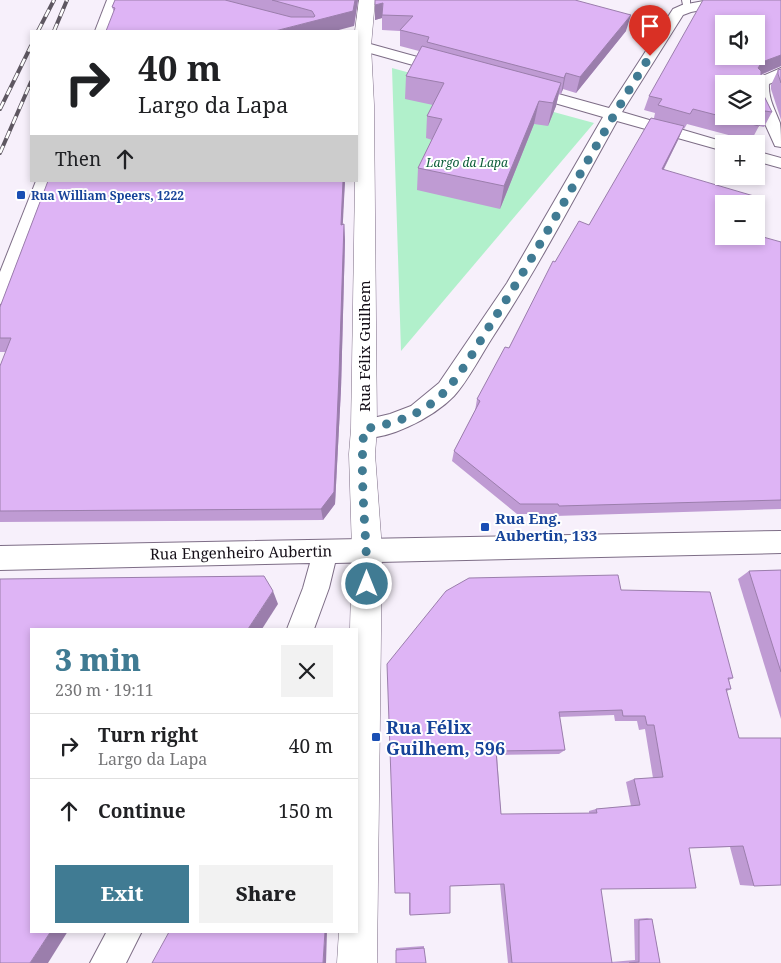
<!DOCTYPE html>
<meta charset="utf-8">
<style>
:root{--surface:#fff;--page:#f2f2f2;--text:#202124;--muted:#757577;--line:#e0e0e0;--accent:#407b93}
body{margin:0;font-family:"Noto Serif",serif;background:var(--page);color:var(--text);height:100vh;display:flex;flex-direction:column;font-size:19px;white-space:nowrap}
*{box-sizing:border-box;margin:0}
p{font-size:16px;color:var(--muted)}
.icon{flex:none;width:28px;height:28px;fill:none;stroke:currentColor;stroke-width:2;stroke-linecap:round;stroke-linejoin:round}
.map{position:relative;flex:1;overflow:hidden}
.side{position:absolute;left:30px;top:628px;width:328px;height:305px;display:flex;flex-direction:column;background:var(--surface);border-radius:0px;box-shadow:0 2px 8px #0003}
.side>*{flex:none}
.top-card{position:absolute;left:30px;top:30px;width:328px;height:152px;border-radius:0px;box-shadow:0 2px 8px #0003;background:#fff;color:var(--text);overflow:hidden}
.buttons{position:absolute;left:715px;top:15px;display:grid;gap:10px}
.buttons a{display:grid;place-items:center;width:50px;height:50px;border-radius:0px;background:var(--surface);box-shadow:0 2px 8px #0003;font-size:25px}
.pin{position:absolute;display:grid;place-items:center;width:42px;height:42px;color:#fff;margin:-51px -21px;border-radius:50% 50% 50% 0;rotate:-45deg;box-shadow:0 0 5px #0007}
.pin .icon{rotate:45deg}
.me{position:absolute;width:55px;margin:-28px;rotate:0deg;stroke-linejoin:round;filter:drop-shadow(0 0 4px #0008)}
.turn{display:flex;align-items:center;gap:18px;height:105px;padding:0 25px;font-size:22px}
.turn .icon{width:65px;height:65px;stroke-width:2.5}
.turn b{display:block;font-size:35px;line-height:42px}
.then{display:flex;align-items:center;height:48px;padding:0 25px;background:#0003;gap:10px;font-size:19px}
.round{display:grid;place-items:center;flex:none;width:52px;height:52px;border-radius:0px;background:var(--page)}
.summary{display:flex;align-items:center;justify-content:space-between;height:85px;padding:0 25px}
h1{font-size:30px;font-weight:800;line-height:38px;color:var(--accent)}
.action{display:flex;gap:10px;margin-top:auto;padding:10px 25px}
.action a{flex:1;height:58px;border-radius:0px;background:var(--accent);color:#fff;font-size:20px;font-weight:800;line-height:58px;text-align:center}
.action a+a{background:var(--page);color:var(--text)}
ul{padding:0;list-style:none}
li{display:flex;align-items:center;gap:15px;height:65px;padding:0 25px;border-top:1px solid var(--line)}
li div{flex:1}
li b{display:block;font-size:19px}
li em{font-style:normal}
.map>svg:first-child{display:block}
.green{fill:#b1f0cb}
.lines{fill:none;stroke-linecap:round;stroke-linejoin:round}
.service-casing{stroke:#7d6d86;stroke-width:2}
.minor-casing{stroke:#7d6d86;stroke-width:2}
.tertiary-casing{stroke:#7d6d86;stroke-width:1}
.service{fill:#fff;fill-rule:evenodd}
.minor{fill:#fff;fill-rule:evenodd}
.tertiary{fill:#fff;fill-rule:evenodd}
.rail-casing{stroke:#5e5761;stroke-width:4}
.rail{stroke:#fff;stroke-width:2.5;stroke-dasharray:8;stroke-linecap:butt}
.wall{fill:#bf9bd3;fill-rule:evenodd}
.shaded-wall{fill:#9b7eac}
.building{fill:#deb4f5;stroke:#9b7eac;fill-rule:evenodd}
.route{stroke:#407b93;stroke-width:9;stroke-dasharray:0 16.2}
.transit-dot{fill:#1a4fb4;stroke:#fff;stroke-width:2}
.labels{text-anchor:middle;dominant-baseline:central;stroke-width:4;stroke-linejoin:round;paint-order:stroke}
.far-park-label{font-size:12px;font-style:italic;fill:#0d5d3b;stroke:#fff}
.far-transit-label{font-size:12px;font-weight:bold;fill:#164399;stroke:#fff;text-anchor:start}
.street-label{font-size:15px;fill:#140e17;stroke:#fff}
.transit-label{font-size:15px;font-weight:bold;fill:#164399;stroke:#fff;text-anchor:start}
.near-transit-label{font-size:18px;font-weight:bold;fill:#164399;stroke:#fff;text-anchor:start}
</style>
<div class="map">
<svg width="781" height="963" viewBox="0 0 781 963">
<rect width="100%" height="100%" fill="#f7f0fb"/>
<path class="green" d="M 392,68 L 594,123 L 401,351 Z"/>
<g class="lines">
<defs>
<path id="service" d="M 682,0 L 690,0 L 690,10 L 684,10 Z"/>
<g id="minor">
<path d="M 107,0 L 121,0 L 109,31 L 95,31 Z"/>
<path d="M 709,0 L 739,0 L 737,3 L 691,12 L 683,15 L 622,112 L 731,144 L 724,144 L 724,151 L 617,121 C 577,193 539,266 494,335 C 482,353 468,381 454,396 C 435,416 383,445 356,436 L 353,429 L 356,422 L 390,414 L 411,406 L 439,383 L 507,283 L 603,117 L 520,93 L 518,90 L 520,87 L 526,85 L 609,108 L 673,9 L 682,5 Z"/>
<path d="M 356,40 L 450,66 L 453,69 L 450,72 L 445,74 L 356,49 Z"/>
<path d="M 781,68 L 781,79 L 769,84 C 768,98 775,110 780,123 C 781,130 781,140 781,147 L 775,146 L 756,104 L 756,84 L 753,84 L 756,79 Z"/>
<path d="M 756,151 L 781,158 L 781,168 L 756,161 Z"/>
<path d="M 36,181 L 54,181 L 10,297 L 7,302 L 0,304 L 0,272 Z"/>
<path d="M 781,531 L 781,553 L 335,563 L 329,588 L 314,629 L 287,629 L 303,588 L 310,563 L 0,570 L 0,546 Z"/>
<path d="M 107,931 L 142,931 L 126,963 L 90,963 Z"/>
</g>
<path id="tertiary" d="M 359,0 L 375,0 L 371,46 L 374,105 L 377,429 L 375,454 L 382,550 L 377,963 L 337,963 L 339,931 L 356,931 L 356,629 L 350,629 L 352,550 L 349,454 L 351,429 L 355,181 L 356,181 L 355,31 Z"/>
</defs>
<use href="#service" class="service-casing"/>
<use href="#minor" class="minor-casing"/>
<use href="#tertiary" class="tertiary-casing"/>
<use href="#service" class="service"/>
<use href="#minor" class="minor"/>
<use href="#tertiary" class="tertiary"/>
<defs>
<g id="rail">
<path d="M 38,31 L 54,0"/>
<path d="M 54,31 L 67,0"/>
<path d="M 0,109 L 31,46"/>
<path d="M 0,153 L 31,82"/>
</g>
</defs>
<use href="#rail" class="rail-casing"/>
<use href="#rail" class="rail"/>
</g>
<g class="wall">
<path d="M 115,0 L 358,0 L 354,26 L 114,12 L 112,7 Z"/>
<path d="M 781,0 L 781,66 L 761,75 L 761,90 L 772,112 L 764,127 L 759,126 L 751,141 L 687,124 L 684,129 L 683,128 L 678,140 L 664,169 L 724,236 L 781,242 L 781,509 L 555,516 L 554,514 L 517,514 L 452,461 L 454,451 L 475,411 L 477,399 L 509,348 L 555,262 L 589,225 L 654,118 L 655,113 L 644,110 L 649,96 Z"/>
<path d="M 375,5 L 626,31 L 576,93 L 563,89 L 561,94 L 559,94 L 556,106 L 548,126 L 534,124 L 500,209 L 417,190 L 418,168 L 432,140 L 426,138 L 427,116 L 433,105 L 405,99 L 406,76 L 419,51 L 400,46 L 400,31 L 382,30 L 382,18 L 375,20 Z"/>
<path d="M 781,69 L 781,120 L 771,89 L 771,85 L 778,70 Z"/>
<path d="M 48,181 L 345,181 L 342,225 L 344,224 L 345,240 L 341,389 L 335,504 L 323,520 L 0,522 L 0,366 L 6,352 L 0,352 L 0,307 Z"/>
<path d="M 781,570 L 781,719 L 738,579 L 749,571 Z"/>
<path d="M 621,590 L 733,678 L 729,680 L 731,689 L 727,691 L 754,886 L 740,885 L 730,847 L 689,848 L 601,889 L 611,962 L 635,960 L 634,919 L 647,918 L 652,919 L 660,963 L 508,963 L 500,884 L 450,886 L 410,915 L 409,913 L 409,893 L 446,591 ZM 614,715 L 615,721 L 637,721 L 639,730 L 645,729 L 653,778 L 634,779 L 626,782 L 631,806 L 596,809 L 589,811 L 589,813 L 501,814 L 497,755 L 559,754 L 565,750 L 559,717 Z"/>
<path d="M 424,946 L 424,948 L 396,963 L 396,948 Z"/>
</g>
<g class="shaded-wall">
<path d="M 355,0 L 358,0 L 354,26 L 335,31 L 275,31 L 353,11 Z"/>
<path d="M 383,3 L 382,18 L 375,20 L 375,5 Z"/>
<path d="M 631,15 L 626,31 L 576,93 L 580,77 Z"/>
<path d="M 781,55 L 781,66 L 755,77 L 758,68 L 762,62 Z"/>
<path d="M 566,73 L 563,89 L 561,94 L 564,78 Z"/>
<path d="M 561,83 L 556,106 L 548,126 L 553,103 Z"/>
<path d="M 539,101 L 534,124 L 500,209 L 504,186 Z"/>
<path d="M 684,126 L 678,140 L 657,182 L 662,169 Z"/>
<path d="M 343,181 L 345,181 L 342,240 L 341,225 Z"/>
<path d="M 344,224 L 345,240 L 341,389 L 335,504 L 323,520 L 321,509 Z"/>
<path d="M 273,591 L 278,604 L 262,629 L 248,629 Z"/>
<path d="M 51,931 L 68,931 L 48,963 L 30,963 Z"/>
<path d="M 325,931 L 327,931 L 326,963 L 323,963 Z"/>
</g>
<g class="building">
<path d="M 115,0 L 225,0 L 291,17 L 314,17 L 315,16 L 312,11 L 272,0 L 355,0 L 353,11 L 275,31 L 106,31 L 115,8 L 112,7 Z"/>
<path d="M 375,0 L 575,0 L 631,15 L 580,77 L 566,73 L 564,78 L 427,42 L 429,37 L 400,30 L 413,16 L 382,15 L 383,3 L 375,5 Z"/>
<path d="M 703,0 L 781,0 L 781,55 L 762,62 L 758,68 L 761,71 L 761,90 L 772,112 L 765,111 L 759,126 L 693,109 L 690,114 L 658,105 L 662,99 L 649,96 ZM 724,24 L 756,24 L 756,56 L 724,56 ZM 724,84 L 756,84 L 756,116 L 724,116 Z"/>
<path d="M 422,46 L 561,83 L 553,103 L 539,101 L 504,186 L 418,168 L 442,119 L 427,116 L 444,83 L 406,76 Z"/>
<path d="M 781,69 L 781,83 L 778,74 L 778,70 Z"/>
<path d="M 651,118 L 684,126 L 662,169 L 764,199 L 756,219 L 756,204 L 724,204 L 724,236 L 756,236 L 756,235 L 781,242 L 781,500 L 559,506 L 558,504 L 520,504 L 454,451 L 480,401 L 477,399 L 505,347 L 509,348 L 553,261 L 555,262 L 579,221 L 589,225 Z"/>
<path d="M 48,181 L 343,181 L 341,225 L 344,224 L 339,375 L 334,492 L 321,509 L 0,511 L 0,366 L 11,338 L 0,338 L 0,307 Z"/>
<path d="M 781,570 L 781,672 L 749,571 Z"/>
<path d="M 618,575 L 621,590 L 710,592 L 733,678 L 728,678 L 731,689 L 726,689 L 739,738 L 781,738 L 781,885 L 754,886 L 743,846 L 689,848 L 696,888 L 601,889 L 612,963 L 512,963 L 504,884 L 450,886 L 450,913 L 410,915 L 410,893 L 395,893 L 387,664 L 446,591 L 469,578 ZM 622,710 L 623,716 L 645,716 L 647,725 L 654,725 L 663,777 L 634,779 L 640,805 L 596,809 L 597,813 L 501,814 L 496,751 L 565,750 L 559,712 Z"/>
<path d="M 264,576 L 273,591 L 248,629 L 31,629 L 31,931 L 51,931 L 30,963 L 0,963 L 0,579 Z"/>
<path d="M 652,919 L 660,963 L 629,963 L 639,962 L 639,920 Z"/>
<path d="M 171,931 L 325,931 L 323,963 L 152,963 L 169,932 Z"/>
<path d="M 424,948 L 426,963 L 396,963 L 396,950 Z"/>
</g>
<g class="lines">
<path class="route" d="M 367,584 C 367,532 359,480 364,429 C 391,424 416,417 437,399 C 459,380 476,347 492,322 C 548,236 595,143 650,56"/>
</g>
<g class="transit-dot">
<rect x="16" y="190" width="10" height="10" rx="2.5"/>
<rect x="480" y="522" width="10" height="10" rx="2.5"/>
<rect x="371" y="732" width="10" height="10" rx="2.5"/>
</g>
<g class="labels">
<g class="far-park-label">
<text x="467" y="162">Largo da Lapa</text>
</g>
<g class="far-transit-label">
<text x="31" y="195">Rua William Speers, 1222</text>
</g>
<g class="street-label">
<text transform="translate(364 346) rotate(-90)">Rua Félix Guilhem</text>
<text transform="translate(241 552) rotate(-1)">Rua Engenheiro Aubertin</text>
</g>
<g class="transit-label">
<text x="495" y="518">Rua Eng.<tspan x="495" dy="17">Aubertin, 133</tspan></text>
</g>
<g class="near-transit-label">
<text x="386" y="727">Rua Félix<tspan x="386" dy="21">Guilhem, 596</tspan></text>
</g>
</g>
</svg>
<div class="buttons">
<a><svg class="icon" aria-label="sound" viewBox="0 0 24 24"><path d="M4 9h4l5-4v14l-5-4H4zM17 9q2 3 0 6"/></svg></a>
<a><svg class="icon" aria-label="layers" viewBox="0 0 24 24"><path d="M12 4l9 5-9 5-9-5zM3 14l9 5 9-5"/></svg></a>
<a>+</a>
<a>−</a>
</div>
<div class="pin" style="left:650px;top:56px;background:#d93025"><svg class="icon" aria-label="arrive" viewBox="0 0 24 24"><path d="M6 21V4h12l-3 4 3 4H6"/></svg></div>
<svg class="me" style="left:367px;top:584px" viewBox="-20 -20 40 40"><circle r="17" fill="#407b93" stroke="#fff" stroke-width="3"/><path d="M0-11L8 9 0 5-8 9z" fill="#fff"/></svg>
<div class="top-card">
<div class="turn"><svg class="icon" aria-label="right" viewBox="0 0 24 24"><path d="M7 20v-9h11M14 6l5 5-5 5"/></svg><div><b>40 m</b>Largo da Lapa</div></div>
<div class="then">Then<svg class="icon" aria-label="ahead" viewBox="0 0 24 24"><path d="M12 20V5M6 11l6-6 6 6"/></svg></div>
</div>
<section class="side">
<div class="summary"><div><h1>3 min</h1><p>230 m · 19:11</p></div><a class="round"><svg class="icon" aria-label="close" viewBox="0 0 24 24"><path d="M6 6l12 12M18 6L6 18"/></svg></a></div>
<ul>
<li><svg class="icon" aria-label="right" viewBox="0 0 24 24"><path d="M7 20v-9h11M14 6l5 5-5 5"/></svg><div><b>Turn right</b><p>Largo da Lapa</p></div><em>40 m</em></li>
<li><svg class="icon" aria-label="ahead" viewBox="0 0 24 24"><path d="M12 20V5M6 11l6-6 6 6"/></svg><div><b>Continue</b></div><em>150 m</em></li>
</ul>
<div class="action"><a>Exit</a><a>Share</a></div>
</section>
</div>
